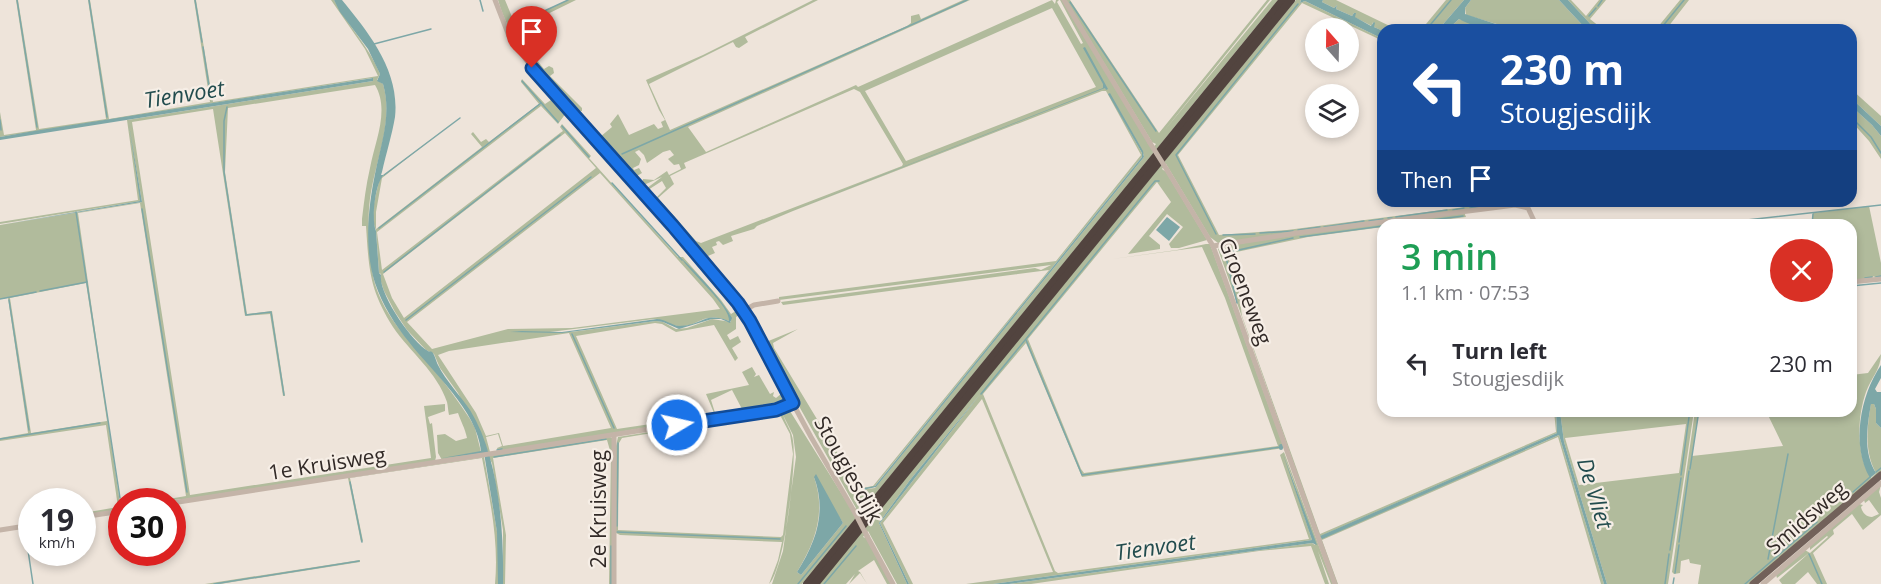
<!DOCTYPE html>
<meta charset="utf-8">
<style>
:root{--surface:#fff;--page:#f7f7f7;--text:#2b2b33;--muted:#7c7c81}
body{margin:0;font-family:"Open Sans",sans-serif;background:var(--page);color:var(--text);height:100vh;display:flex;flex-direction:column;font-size:22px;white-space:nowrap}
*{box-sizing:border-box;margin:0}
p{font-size:20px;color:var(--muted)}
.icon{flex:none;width:33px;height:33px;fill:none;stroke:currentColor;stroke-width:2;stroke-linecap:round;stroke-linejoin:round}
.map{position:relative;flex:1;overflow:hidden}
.drawer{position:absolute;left:1377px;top:219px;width:480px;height:198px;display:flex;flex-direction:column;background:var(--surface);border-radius:18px;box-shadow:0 3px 9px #0003}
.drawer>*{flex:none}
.hud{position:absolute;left:1377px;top:24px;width:480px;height:183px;border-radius:18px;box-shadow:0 3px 9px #0003;background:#1a4fa0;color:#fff;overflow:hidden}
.needle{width:39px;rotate:340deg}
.buttons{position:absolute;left:1305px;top:18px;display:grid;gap:12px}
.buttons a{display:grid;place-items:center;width:54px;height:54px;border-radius:50%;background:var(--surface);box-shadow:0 3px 9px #0003;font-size:30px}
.speed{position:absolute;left:18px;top:488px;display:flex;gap:12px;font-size:30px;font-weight:700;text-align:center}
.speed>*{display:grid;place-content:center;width:78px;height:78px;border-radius:50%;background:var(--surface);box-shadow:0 3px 9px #0003;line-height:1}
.speed small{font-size:15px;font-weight:400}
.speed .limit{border:9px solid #d22;background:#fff;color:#111}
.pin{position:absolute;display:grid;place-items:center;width:51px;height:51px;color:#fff;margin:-62px -26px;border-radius:50% 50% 50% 0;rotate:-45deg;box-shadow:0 0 6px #0007}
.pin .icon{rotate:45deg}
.me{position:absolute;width:66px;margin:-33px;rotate:81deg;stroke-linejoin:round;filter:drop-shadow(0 0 4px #0008)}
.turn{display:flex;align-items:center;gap:21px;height:126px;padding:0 24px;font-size:27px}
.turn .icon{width:78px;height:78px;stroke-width:2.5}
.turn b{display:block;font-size:42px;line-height:51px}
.then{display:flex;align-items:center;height:57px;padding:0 24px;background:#0003;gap:12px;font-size:22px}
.round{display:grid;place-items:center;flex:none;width:63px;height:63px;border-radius:32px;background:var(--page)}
.headline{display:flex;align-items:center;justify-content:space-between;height:102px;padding:0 24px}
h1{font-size:36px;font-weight:600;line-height:45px;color:#1e9e55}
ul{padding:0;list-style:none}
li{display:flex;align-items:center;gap:18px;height:84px;padding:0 24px}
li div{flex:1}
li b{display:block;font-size:22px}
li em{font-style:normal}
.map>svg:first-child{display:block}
.green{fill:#b1bb9c;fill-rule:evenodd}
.water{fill:#7da7a7}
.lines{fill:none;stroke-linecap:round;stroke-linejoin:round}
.stream{stroke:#7da7a7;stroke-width:1.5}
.canal{stroke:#7da7a7;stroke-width:4}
.minor{stroke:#c4b4a8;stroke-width:5}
.major{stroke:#72615a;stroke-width:7}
.highway{stroke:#52443f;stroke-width:8}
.minor-bridge{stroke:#c4b4a8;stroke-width:5}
.route-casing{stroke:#114b97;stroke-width:15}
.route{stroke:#1a73e8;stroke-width:10}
.labels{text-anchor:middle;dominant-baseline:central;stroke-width:4.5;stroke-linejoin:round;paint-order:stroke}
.street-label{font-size:21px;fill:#322a27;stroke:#f6eee6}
.water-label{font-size:22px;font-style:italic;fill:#224c4e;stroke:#f6eee6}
</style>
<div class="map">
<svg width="1881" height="584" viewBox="0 0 1881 584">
<rect width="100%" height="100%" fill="#eee4da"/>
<g class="green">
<path d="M 16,0 L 18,0 L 39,129 L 106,119 L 88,0 L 90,0 L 109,119 L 210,102 L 194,0 L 196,0 L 213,102 L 378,76 L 365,49 L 331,0 L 334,0 C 348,26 369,46 380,74 L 377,80 L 383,84 C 394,119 377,157 371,192 C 368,209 368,226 370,243 C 371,257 371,270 375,284 C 386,319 409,340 432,367 C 445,383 458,401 470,419 L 475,428 L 481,452 L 484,453 L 442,460 L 438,453 L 437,435 L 445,434 L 456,441 L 467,438 C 465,428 461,422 458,413 L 449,415 C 448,411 448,406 447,402 C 437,372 410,352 393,327 C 369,289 369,269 366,226 L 362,226 L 362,219 C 364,202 366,185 370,168 C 375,141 390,110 375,85 L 228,108 L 225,172 L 247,314 L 272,311 L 285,396 L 283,396 L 270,314 L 245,316 L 213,109 L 132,122 L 190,495 L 431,458 L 424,406 L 445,404 L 445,411 L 428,417 L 430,424 L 432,423 L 436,457 L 435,461 L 186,499 L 157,501 L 186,496 L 140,203 L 78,213 L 121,510 L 83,516 L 83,513 L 118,507 L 106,425 L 0,441 L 0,438 L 28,433 L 8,298 L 0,299 L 0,225 L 142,202 L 129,126 L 141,201 L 0,224 L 0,222 L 138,200 L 127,120 L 373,81 L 372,78 L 0,137 L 0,112 L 4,135 L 36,130 ZM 86,283 L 107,421 L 31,433 L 10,298 Z"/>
<path d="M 498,0 L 505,0 L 515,24 L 568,0 L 576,0 L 517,29 L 525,45 L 544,69 L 549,66 L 553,68 L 554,73 L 550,76 L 582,108 L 582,111 L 580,111 L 553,82 L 562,94 C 532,69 509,38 498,0 Z"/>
<path d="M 813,0 L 818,0 L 745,37 L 748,42 L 739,48 L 736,47 L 733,42 L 649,84 L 670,130 L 907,26 L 911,23 L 911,16 L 919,14 L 921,19 L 963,0 L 970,0 L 688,127 L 706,152 L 856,85 L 858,87 L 1052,0 L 1055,4 L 1056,0 L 1059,0 L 1057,2 L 1081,44 L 1083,43 L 1060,0 L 1063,0 L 1152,149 L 1156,144 L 1152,142 L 1066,0 L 1070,0 L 1159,133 L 1267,0 L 1270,0 L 1164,131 L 1272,0 L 1278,0 L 802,584 L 772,584 L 783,551 L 796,457 L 793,435 L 783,415 C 786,424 792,431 793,441 C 797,464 784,570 769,584 L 778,560 L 782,542 L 620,535 L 616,533 L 616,446 L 618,437 L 748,416 L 790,411 L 853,512 L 856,508 L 781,374 L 792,385 L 777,367 L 748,311 L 752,314 L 766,342 L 798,329 L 773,343 L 774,348 L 858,487 L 862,488 L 873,486 L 1049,270 L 783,305 L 781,302 L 1035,268 L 1041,270 L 1051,265 L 779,300 L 779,297 L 1056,261 L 1141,155 L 1106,91 L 1102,91 L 793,211 L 757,226 L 754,229 L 731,236 L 733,241 L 723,245 L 719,241 L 716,242 L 717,245 L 712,247 L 715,253 L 708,256 L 661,207 L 656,198 L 666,188 L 662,181 L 648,190 L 647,188 L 662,177 L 646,184 L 642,184 L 643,179 L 654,180 L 667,171 L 669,175 L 681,169 L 679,164 L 674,165 L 668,159 L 674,155 L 670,150 L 663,152 L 647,163 L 644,155 L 639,150 L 635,152 L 641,159 L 639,165 L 633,168 L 634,170 L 639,168 L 642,173 L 637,176 L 614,151 L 627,166 C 621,162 616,158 612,152 C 607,145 607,141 600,137 L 612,127 L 610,124 L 618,114 L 629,135 L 654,124 L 658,129 L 663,127 L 661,122 L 665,120 L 659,110 L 646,80 L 703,55 ZM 1052,8 L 1096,87 L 906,161 L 865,91 ZM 854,89 L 860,92 L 903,164 L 902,166 L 701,243 L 696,241 L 658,198 L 674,184 L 670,176 L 686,168 L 684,163 ZM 1109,94 L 1144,155 L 1144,157 L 875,488 L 858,490 L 837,454 L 858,489 L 874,487 L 1142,157 L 1142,153 ZM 780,415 L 790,434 L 793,454 L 783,535 L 781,537 L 618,530 L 619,443 L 622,438 L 756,416 ZM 814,477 L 843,523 L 801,575 L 797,572 C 816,541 826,512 814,477 Z"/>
<path d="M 1296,0 L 1301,0 L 1300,3 L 1305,1 L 1383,39 L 1383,41 L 1302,3 L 1178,155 L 1219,235 L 1287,230 L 1512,201 L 1526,201 L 1525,204 L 1514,203 L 1218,243 L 1210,237 L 1166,164 L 1162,169 L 1166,172 L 1207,240 L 1179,248 L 1171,248 L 1169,244 L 1183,227 L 1167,214 L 1149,236 L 1160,245 L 1160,249 L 1128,254 L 1171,202 L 1157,182 L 1028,339 L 1081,469 L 1084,473 L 1278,446 L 1225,298 L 1202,247 L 1112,259 L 1177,250 L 1206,244 L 1210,244 L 1284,448 L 1082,477 L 1026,343 L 983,394 L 1055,571 L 1058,573 L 1309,539 L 1280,455 L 1284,452 L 1333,584 L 1331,584 L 1318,551 L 1329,584 L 1325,584 L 1311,546 L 1259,551 L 1031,584 L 1009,584 L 1312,543 L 1315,545 L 1284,454 L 1312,540 L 993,584 L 966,584 L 1053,572 L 982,399 L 883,523 L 913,584 L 909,584 L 880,523 L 981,393 L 910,480 L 879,523 L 907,584 L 897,584 L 868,531 L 863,537 L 866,538 L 891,584 L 887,584 L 874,560 L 858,571 L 860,572 L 867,584 L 860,573 L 849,584 L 855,574 L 846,584 L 819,584 Z"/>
<path d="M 1323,0 L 1336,0 L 1398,30 L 1383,31 L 1374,27 L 1373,22 L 1372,26 L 1354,17 L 1354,13 L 1352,16 L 1336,9 L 1337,5 L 1334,8 L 1322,2 Z"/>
<path d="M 1446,0 L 1464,0 L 1438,30 L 1421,30 Z"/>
<path d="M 1471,0 L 1559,0 L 1587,30 L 1498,30 L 1500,28 L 1500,25 L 1466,15 L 1465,8 Z"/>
<path d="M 1568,0 L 1571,0 L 1586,16 L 1599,0 L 1606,0 L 1590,19 L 1600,27 L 1630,26 L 1657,28 L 1680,0 L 1689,0 L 1668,27 L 1683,30 L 1596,30 Z"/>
<path d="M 1459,19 L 1479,26 L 1495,30 L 1447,30 Z"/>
<path d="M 522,79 L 545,104 L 551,100 L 555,101 L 566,113 L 558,124 L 541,106 L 377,232 L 382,270 L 560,133 L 563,131 L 560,127 L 562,124 L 591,156 L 589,158 L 678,257 L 683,257 L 721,300 L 731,314 L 739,309 L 742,313 L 736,317 L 736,329 L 727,335 L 730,340 L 738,336 L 741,342 L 732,348 L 738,358 L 735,361 L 714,325 L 676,332 L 662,324 L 655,323 L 576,336 L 617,429 L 711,415 L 714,413 L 706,394 L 749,385 L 742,372 L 752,367 L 756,374 L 754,377 L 759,375 L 770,394 L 774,392 L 773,396 L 776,398 L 781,394 L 777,379 L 784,397 L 782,405 L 741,414 L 742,409 L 732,390 L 711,400 L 716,416 L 498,452 L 497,448 L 502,446 L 498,434 L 486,437 L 490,452 L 488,452 L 458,393 L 440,368 L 434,354 L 426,350 L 407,330 L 395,312 L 384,291 L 380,279 L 381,274 L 379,273 L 376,230 C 369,217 376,193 380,178 L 459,118 L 382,178 L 376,212 L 376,229 L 482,147 L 471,134 L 473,132 L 481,142 L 486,139 L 489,142 L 539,104 L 521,82 ZM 565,133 L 596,168 L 404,318 L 392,298 L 383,274 ZM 600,173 L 713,299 L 720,309 L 572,328 L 508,329 L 432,349 L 407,322 ZM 718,299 L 730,315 L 731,322 L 712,319 L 687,328 L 676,329 L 663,322 L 656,321 L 571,332 L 550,332 L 654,319 C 664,320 669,325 678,326 C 699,328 702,310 729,321 L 730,316 ZM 569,333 L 611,428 L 503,446 L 499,433 L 486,436 L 476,413 L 438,355 L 449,351 Z"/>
<path d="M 1851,89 L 1881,116 L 1881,126 L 1851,98 Z"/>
<path d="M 1851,106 L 1872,125 L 1881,136 L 1881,159 L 1869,141 L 1851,121 Z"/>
<path d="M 1869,206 L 1881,263 L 1881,277 L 1875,278 L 1874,276 L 1872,278 L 1851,281 L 1851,225 L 1812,225 L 1813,213 Z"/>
<path d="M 1464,212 L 1466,217 L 1402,225 L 1383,225 L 1383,227 L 1308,237 L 1227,254 L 1238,287 L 1242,316 L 1320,534 L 1556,432 L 1554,411 L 1556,411 L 1557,433 L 1321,536 L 1322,538 L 1559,435 L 1604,584 L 1601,584 L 1558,437 L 1322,540 L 1338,584 L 1336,584 L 1218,249 L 1220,247 L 1293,235 Z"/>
<path d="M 1881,354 C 1881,369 1871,378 1866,392 C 1857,417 1856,455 1871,478 L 1876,473 C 1864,451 1867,427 1871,403 L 1874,404 L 1876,409 L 1876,423 L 1881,428 L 1881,472 L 1750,584 L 1698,584 L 1701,565 L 1690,563 L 1689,559 L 1681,561 L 1680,573 L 1674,574 L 1672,572 L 1695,411 L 1699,411 L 1692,456 L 1783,446 L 1766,411 L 1851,411 L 1851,375 L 1868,373 Z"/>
<path d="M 1560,411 L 1694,411 L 1668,584 L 1607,584 L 1564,442 ZM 1686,424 L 1679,473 L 1579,485 L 1565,438 Z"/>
<path d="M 610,437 L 612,438 L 613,584 L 609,584 L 611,454 L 607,440 L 493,458 L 506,535 L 505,584 L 503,584 L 503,530 L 492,463 L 488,456 Z"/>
<path d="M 484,457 L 498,537 L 498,584 L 495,584 C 499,541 490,500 482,458 L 350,478 L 363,541 L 361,542 L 348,478 Z"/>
<path d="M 1881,485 L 1879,492 L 1881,498 L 1881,515 L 1863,530 L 1852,514 L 1833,530 L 1834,534 L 1813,553 L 1827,584 L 1817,584 L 1808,572 L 1795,584 L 1782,584 L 1779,580 L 1809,553 L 1777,578 L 1776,575 L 1805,550 L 1810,553 L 1828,537 L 1827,536 L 1810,550 L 1810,546 L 1859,504 L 1863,505 L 1861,507 C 1862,512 1866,517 1872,517 L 1879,514 L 1869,500 L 1865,503 L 1864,500 Z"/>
<path d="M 360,560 L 360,562 L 220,584 L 205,584 Z"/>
</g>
<g class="water">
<path d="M 334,0 L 342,0 C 369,33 400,71 395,117 C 392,135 386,154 382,172 L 381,175 L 384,175 C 375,182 371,221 376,231 L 379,273 L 381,275 C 378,293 412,342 428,351 C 429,352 431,351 432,352 C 435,355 436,361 438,365 C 446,381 460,395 470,410 C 499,457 504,530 503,584 L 498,584 L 497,532 L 484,453 L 442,458 L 481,451 C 477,410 433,373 409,342 C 395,325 382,304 375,283 C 364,249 368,208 375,174 C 381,143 392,115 383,84 L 377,81 L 380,74 L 368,49 L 340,12 Z"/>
<path d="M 1301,0 L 1323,0 L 1322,2 L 1334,8 L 1337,5 L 1336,9 L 1352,16 L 1354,13 L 1356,13 L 1355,17 L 1371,26 L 1374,22 L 1375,23 L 1374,27 L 1383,31 L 1383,39 L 1305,1 L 1300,3 Z"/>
<path d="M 1464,0 L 1471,0 L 1465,8 L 1465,14 L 1499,25 L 1500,29 C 1487,31 1470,25 1459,19 L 1447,30 L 1438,30 Z"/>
<path d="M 1559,0 L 1568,0 L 1596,30 L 1587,30 Z"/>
<path d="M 1085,47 L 1108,89 L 1106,90 L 1105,88 L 704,245 L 1103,88 L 1103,84 L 1083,48 Z"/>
<path d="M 373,78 L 373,81 L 0,140 L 0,137 L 34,131 Z"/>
<path d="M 1110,93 L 1143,151 L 1144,157 L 876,487 L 858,491 L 836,454 L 858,489 L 875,486 L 1142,157 L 1142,153 L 1108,94 Z"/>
<path d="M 1851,98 L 1881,126 L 1881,136 L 1872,125 L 1851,106 Z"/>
<path d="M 129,125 L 142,202 L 0,225 L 140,201 Z"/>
<path d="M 1167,217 L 1180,227 L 1169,241 L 1156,230 Z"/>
<path d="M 681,258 C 698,274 721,298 732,318 L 730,323 L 721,319 L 712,319 L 679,329 L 663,322 L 656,321 L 562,333 L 510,332 L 522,331 L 562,332 L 657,319 C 665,319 671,325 679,326 C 702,326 704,311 729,321 C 731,307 690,272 681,258 Z"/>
<path d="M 1881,365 L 1881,378 L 1875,389 L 1877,392 L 1881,392 L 1881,428 L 1876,423 L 1876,409 L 1874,404 L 1871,404 C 1867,427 1863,452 1876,473 L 1870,478 C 1851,445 1860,396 1881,365 Z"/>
<path d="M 981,393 L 880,523 L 909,584 L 907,584 L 879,523 L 910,480 Z"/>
<path d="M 1556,411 L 1560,411 L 1564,442 L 1607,584 L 1604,584 L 1559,435 L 1322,539 L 1320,536 L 1557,433 Z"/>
<path d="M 1283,454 L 1317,545 L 1312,543 L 1009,584 L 993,584 L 1312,540 Z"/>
<path d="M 816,474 L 843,523 L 801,575 L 797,572 C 816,542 827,512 814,477 Z"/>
</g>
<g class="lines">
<g class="stream">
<path d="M 17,0 L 37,127"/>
<path d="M 89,0 L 107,117"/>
<path d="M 195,0 L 202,42"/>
<path d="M 480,0 L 483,11"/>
<path d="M 1070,2 L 1156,131"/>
<path d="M 1598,6 L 1602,0"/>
<path d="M 1589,16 L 1596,8"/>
<path d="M 516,24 L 568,0"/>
<path d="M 1662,27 L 1684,0"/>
<path d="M 1426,30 L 1451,0"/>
<path d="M 374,44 L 431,29"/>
<path d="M 203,47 L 211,99"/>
<path d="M 522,81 L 558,122"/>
<path d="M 227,107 L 224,121 L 224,172 L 246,315 L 271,312 L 284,395"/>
<path d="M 1851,117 L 1871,137 L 1881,153"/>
<path d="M 0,120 L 1,130"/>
<path d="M 562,126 L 589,157"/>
<path d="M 622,154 L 967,0"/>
<path d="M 384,175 L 460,118"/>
<path d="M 612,183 L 682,260"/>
<path d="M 1470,208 L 1510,202"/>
<path d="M 142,209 L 187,492"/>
<path d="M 1453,210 L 1464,208"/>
<path d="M 76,212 L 120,498"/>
<path d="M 1396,217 L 1447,210"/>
<path d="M 1388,218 L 1392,218"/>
<path d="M 1369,221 L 1383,219"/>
<path d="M 1729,222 L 1881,205"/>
<path d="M 1391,225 L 1463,216"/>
<path d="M 1812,225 L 1813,214"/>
<path d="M 1324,227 L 1364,221"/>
<path d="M 379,228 L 541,103"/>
<path d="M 1298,230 L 1320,227"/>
<path d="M 1260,233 L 1293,231"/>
<path d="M 1216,234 L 1176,155 L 1298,4"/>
<path d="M 1223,235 L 1255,234"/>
<path d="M 1300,237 L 1383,226"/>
<path d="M 384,272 L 560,135"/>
<path d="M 1876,277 L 1881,276"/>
<path d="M 1865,278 L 1872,277"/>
<path d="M 1851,286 L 1881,283"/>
<path d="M 40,291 L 87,282"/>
<path d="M 0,299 L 36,292"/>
<path d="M 9,300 L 29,430"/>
<path d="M 1237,303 L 1225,253 L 1293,238"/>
<path d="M 406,320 L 591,177"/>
<path d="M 572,334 L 614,428"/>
<path d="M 1026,340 L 1082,475 L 1281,447"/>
<path d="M 981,394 L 1155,181 L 1159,181"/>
<path d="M 1690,412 L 1690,411"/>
<path d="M 1698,415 L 1699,411"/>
<path d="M 0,439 L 100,423"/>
<path d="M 497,450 L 502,449"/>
<path d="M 494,457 L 606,439"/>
<path d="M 1690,469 L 1698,417"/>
<path d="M 1876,472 L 1881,468"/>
<path d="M 1681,475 L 1689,417"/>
<path d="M 350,482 L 362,542"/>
<path d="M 865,489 L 866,500"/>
<path d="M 1853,492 L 1870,477"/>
<path d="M 617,526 L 618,443"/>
<path d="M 25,530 L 33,584"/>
<path d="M 617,532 L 780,539"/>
<path d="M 1679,542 L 1689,471"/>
<path d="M 1670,550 L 1681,478"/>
<path d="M 1809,554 L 1822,584"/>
<path d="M 1768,559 L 1788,454"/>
<path d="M 1675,573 L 1679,545"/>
<path d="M 214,584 L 359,561"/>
<path d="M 611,584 L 611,546"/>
<path d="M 798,584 L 846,526"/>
<path d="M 824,584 L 856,546"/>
<path d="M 1665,584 L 1669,554"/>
<path d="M 1673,584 L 1674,578"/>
<path d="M 1745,584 L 1817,522"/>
</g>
<path class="canal" d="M 1281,446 L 1281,448"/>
<g class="minor">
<path d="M 495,0 L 509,36 L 535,72 L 673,226 L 743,311 L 811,437 L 854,511"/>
<path d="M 1064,0 L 1150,143"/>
<path d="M 1167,170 L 1213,246 L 1335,584"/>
<path d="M 1213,246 L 1297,233 L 1515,205 L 1528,208 L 1536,225"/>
<path d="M 1851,282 L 1881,279"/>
<path d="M 743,311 L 754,305 L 778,301"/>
<path d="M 172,503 L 773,410 L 793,403"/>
<path d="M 82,517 L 122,511"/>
<path d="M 0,530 L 32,525"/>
<path d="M 867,536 L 893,584"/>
<path d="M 614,584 L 614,435"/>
<path d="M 1763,584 L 1881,483"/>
</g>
<path class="major" d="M 1753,584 L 1881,475"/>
<g class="highway">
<path d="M 807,584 L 1283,0"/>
<path d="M 815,584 L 1291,0"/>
</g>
<g class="minor-bridge">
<path d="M 1150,143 L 1167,170"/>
<path d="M 854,511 L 867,536"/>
</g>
</g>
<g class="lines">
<defs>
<path id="route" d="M 532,68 L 673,226 L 738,303 L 750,321 L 793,403 L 776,410 L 677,425"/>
</defs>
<use href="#route" class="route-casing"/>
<use href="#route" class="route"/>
</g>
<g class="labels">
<g class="street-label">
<text transform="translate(1246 291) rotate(69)">Groeneweg</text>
<text transform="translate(327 463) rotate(-9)">1e Kruisweg</text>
<text transform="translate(849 469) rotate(61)">Stougjesdijk</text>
<text transform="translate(598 509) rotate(-90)">2e Kruisweg</text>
<text transform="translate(1806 517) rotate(-41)">Smidsweg</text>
</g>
<g class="water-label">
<text transform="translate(184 93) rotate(-9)">Tienvoet</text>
<text transform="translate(1596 493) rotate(73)">De Vliet</text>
<text transform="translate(1155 546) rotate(-8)">Tienvoet</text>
</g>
</g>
</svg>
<div class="buttons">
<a><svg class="needle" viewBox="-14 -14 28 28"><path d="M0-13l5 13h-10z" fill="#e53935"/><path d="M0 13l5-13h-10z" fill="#7c7c81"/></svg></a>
<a><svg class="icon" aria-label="layers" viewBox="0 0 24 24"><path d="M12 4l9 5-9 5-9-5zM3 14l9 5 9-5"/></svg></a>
</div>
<div class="speed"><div>19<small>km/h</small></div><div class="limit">30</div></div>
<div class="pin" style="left:532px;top:68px;background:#d93025"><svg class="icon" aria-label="arrive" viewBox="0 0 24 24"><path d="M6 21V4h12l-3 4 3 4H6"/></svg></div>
<svg class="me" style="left:677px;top:425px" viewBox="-20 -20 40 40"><circle r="17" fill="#1a73e8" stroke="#fff" stroke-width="3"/><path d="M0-11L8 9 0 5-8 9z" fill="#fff"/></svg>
<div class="hud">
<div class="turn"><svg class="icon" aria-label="left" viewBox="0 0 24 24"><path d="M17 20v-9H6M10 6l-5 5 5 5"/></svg><div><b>230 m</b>Stougjesdijk</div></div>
<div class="then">Then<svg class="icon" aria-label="arrive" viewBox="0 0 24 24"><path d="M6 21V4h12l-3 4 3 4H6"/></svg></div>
</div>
<section class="drawer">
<div class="headline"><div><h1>3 min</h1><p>1.1 km · 07:53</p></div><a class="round" style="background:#d93025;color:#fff"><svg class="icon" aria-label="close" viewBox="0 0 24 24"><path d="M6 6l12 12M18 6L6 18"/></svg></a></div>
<ul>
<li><svg class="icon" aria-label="left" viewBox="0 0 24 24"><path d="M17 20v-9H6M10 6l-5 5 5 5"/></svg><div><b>Turn left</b><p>Stougjesdijk</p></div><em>230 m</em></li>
</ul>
</section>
</div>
